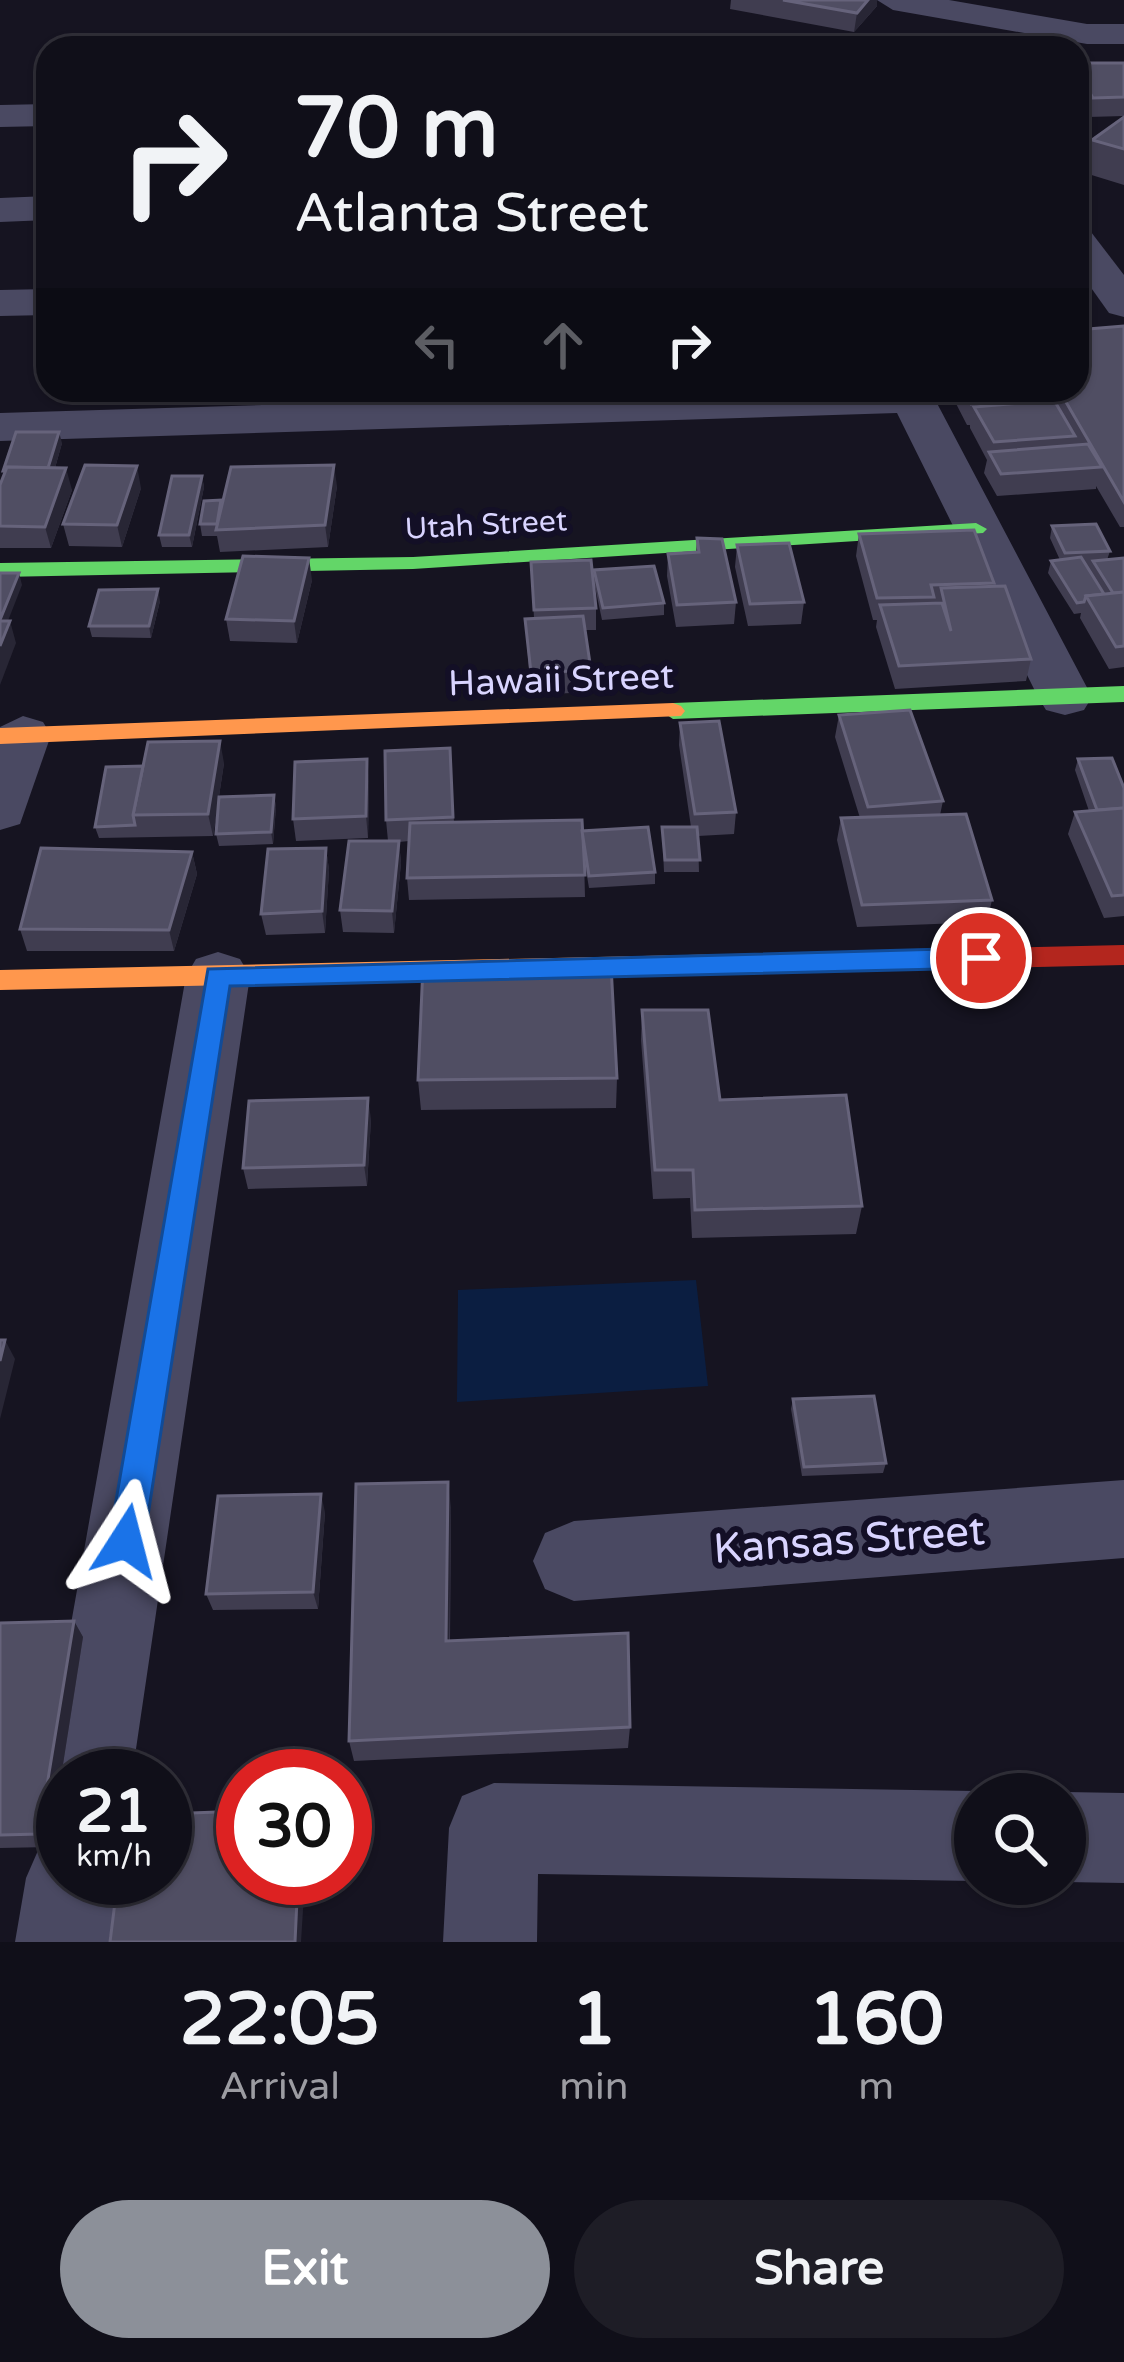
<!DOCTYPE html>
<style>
:root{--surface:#100f19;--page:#1e1d26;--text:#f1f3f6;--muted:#9c9ca2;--line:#302f38;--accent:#8c9099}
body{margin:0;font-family:"Varela Round",sans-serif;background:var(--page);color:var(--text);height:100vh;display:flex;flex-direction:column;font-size:45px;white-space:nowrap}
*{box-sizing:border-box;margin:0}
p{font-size:39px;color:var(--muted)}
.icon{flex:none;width:66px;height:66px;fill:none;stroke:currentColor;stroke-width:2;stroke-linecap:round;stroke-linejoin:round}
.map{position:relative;height:1942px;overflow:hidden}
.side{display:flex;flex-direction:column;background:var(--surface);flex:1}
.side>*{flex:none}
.guide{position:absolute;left:36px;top:36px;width:1053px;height:366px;border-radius:36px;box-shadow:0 3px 9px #0004,0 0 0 3px var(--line);background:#100f19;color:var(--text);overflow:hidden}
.buttons{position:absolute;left:954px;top:1773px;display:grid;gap:24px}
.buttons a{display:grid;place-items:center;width:132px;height:132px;border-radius:50%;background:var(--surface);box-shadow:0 3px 9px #0004,0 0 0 3px var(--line);font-size:60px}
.speed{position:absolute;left:36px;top:1749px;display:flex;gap:24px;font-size:60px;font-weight:700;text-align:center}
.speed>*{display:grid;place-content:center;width:156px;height:156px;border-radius:50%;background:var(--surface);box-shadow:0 3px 9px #0004,0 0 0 3px var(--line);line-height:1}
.speed small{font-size:30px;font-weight:400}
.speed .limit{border:18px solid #d22;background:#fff;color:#111}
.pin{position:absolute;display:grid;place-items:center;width:102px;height:102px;color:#fff;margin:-51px;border:6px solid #fff;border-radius:50%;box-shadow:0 3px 12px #0007}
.me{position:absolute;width:132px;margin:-66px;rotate:9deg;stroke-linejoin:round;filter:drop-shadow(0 0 9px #0008)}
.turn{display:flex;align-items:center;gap:42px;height:252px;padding:0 60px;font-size:54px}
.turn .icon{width:156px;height:156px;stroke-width:2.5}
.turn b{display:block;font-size:84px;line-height:102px}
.lanes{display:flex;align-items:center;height:114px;padding:0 60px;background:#0003;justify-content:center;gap:60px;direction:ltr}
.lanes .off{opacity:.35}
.eta{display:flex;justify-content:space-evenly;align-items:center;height:204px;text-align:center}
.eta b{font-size:72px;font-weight:700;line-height:84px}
.button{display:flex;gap:24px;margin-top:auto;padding:24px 60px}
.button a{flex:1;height:138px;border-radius:72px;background:var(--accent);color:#fff;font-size:48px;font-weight:700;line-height:138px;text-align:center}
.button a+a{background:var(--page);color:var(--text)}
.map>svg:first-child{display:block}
.water{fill:#0b1e41}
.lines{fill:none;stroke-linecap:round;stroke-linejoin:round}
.street{fill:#4a4962;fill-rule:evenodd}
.fast{fill:#63d668;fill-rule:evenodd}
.slow{fill:#ff974d;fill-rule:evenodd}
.jam{fill:#b3261e;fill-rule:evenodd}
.wall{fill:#403d50}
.shaded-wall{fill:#282635}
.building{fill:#504e63;stroke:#66637b;stroke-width:3}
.route{fill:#1a73e8;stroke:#114b97;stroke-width:3}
.labels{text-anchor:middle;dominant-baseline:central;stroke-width:12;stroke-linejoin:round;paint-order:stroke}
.far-street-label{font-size:30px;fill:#d9d4ff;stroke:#130f26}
.street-label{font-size:36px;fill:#d9d4ff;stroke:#130f26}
.near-street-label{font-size:42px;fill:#d9d4ff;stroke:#130f26}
</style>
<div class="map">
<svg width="1124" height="1942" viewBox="0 0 1124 1942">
<rect width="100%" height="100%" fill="#161421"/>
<path class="water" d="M 696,1280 L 708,1386 L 457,1402 L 458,1290 Z"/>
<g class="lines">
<g class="street">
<path d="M 877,0 L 949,0 L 1087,24 L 1124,24 L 1124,44 L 1087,44 L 893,10 Z"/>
<path d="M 48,104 L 48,126 L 0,127 L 0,105 Z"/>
<path d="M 48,196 L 48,220 L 0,222 L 0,198 Z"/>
<path d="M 1077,228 L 1091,232 L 1124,275 L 1124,317 L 1109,313 L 1077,268 Z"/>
<path d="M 48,289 L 48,315 L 0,316 L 0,290 Z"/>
<path d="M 764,390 L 930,390 L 1092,697 L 1084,710 L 1065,715 L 1046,710 L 1038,697 L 897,413 L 0,441 L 0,413 Z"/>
<path d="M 23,716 L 43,722 L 51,735 L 20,824 L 0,830 L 0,727 Z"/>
<path d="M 218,952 L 240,959 L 250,976 L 132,1776 L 63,1776 L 63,1810 L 57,1807 L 44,1776 L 186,976 L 196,959 Z"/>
<path d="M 1124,1480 L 1124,1558 L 574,1601 L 545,1589 L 533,1561 L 545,1533 L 574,1521 Z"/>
<path d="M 494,1783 L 975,1791 L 982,1794 L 975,1794 L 975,1881 L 538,1874 L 537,1942 L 443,1942 L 449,1828 L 462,1796 Z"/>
<path d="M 1065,1792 L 1124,1793 L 1124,1883 L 1065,1882 L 1065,1794 L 1060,1794 Z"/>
<path d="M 63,1836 L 63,1878 L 118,1878 L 109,1942 L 15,1942 L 26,1878 L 40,1846 Z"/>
</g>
<g class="fast">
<path d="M 976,523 L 987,529 L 983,533 L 413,569 L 0,577 L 0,563 L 413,557 Z"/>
<path d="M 1124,686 L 1124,702 L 673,719 L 661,711 L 673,703 Z"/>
</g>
<g class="slow">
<path d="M 673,703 L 681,706 L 685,711 L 681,716 L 0,744 L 0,728 Z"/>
<path d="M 732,954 L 745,964 L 732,974 L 0,990 L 0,970 Z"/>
</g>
<path class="jam" d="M 1124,945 L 1124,965 L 732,974 L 719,964 L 732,954 Z"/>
</g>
<g class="wall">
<path d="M 731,0 L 877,0 L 877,6 L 854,32 L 730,9 Z"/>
<path d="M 1077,63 L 1124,63 L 1124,116 L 1088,117 L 1077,97 Z"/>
<path d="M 1124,117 L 1124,185 L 1085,173 L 1092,140 Z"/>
<path d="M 1124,326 L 1124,527 L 1120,527 L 1096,486 L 1096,489 L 997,496 L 984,473 L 987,460 L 970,428 L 970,425 L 967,425 L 949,390 L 1077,390 Z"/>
<path d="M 62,443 L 55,468 L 72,490 L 51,548 L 0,548 L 0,485 L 4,474 L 3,471 Z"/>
<path d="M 202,476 L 204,487 L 192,547 L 162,547 L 159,535 Z"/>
<path d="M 337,486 L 328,547 L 220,552 L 217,536 L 202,536 L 200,524 L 222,505 Z"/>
<path d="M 141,488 L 122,547 L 69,546 L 63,524 Z"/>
<path d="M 1052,526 L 1110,551 L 1107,560 L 1124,558 L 1124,667 L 1109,669 L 1080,618 L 1081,613 L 1074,614 L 1048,573 L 1051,561 L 1060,560 L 1050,538 Z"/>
<path d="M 859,534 L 994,583 L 993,586 L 1031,659 L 1026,681 L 895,689 L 876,627 L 877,620 L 873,620 L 856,556 Z"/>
<path d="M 697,538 L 736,602 L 734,624 L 676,627 L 667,576 L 668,554 L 696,552 Z"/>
<path d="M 737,545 L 804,602 L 801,624 L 748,626 L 735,567 Z"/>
<path d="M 531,562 L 596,608 L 596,630 L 585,630 L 591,670 L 591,692 L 531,695 L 525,619 L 534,618 Z"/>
<path d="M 594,570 L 664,603 L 664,615 L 602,620 L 594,582 Z"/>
<path d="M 312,580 L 297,643 L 230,641 L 226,619 Z"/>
<path d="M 160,601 L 151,638 L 92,637 L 89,626 Z"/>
<path d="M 839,715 L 943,801 L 940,815 L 992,900 L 987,922 L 857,927 L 837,840 L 841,818 L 860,818 L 835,737 Z"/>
<path d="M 680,723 L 736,812 L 734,834 L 698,836 L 699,872 L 664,872 L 662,827 L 691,827 L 679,745 Z"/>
<path d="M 450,748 L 454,823 L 583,831 L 655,872 L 655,884 L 589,888 L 584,858 L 585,897 L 409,900 L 407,878 L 409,841 L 399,842 L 401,863 L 394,933 L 343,932 L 340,910 L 388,841 L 386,820 Z"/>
<path d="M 1078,759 L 1124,788 L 1124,916 L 1104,918 L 1068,834 L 1075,812 L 1089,811 L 1075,770 Z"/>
<path d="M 224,763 L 213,836 L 99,838 L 95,827 Z"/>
<path d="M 369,781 L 368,838 L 296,841 L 293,819 Z"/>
<path d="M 274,795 L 276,807 L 273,844 L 219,846 L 216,834 Z"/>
<path d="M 326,848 L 329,870 L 325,933 L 266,935 L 261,914 Z"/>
<path d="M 192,852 L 197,874 L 174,951 L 27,951 L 20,929 Z"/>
<path d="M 642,1010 L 720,1100 L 862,1206 L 856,1234 L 692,1238 L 690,1198 L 653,1199 L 641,1040 Z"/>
<path d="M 617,1078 L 616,1108 L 421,1110 L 418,1080 Z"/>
<path d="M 371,1119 L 367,1186 L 248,1189 L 243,1168 Z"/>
<path d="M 793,1399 L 886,1463 L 883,1473 L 802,1476 L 791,1409 Z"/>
<path d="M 451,1507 L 450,1641 L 630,1727 L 628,1748 L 354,1761 L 349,1741 Z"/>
<path d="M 325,1512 L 318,1609 L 213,1610 L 206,1594 Z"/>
<path d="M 74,1621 L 83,1637 L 50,1847 L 0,1848 L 0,1623 Z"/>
</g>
<g class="shaded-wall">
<path d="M 868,0 L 877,0 L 877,6 L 854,32 L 857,13 Z"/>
<path d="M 59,432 L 62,443 L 51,482 L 48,470 Z"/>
<path d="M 334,465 L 337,486 L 328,547 L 325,525 Z"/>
<path d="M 137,466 L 141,488 L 122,547 L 117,525 Z"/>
<path d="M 66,468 L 72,490 L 51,548 L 45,527 Z"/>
<path d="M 202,476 L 204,487 L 192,547 L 189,535 Z"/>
<path d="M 309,558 L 312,580 L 297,643 L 294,621 Z"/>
<path d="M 19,573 L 22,585 L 4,631 L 0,620 Z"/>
<path d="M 158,589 L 160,601 L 151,638 L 149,626 Z"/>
<path d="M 10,621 L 16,643 L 0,685 L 0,646 Z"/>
<path d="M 220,741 L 224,763 L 213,836 L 208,814 Z"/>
<path d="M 367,759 L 369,781 L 368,838 L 366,816 Z"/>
<path d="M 274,795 L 276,807 L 273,844 L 271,832 Z"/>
<path d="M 399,841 L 401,863 L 394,933 L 392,911 Z"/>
<path d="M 326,848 L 329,870 L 325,933 L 322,911 Z"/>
<path d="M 192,852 L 197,874 L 174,951 L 169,930 Z"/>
<path d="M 368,1098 L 371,1119 L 367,1186 L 364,1165 Z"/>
<path d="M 5,1340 L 15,1359 L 0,1419 L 0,1361 Z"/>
<path d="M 448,1482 L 451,1507 L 449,1664 L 446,1641 Z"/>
<path d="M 321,1494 L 325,1512 L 318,1609 L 313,1592 Z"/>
<path d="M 74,1621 L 83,1637 L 50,1847 L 39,1834 Z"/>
<path d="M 298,1878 L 305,1878 L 301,1942 L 295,1942 Z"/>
</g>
<g class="building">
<path d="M 783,0 L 868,0 L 857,13 Z"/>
<path d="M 1077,63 L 1124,63 L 1124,97 L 1093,98 L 1077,71 Z"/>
<path d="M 1124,117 L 1124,149 L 1092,140 Z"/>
<path d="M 1124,326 L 1124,502 L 1059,390 L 1077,390 L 1077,330 Z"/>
<path d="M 964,390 L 1046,390 L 1051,398 L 971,404 Z"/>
<path d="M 1054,400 L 1075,436 L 994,442 L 974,407 Z"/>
<path d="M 16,432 L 59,432 L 48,468 L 7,467 L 5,471 L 3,471 Z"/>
<path d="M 1088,444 L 1102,467 L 1001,474 L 989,452 Z"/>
<path d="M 85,465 L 137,466 L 117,525 L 63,524 Z"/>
<path d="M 334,465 L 325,525 L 216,530 L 231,467 Z"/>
<path d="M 7,467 L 66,468 L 45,527 L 0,526 L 0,485 Z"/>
<path d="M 172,476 L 202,476 L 189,535 L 159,535 Z"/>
<path d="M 221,500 L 217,524 L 200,524 L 204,501 Z"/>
<path d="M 1096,524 L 1110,551 L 1065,553 L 1052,526 Z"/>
<path d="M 974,530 L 994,583 L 931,585 L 934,597 L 877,598 L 859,534 Z"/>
<path d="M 697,538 L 722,539 L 736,602 L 677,605 L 668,554 L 699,552 Z"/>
<path d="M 789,543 L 804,602 L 750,604 L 737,545 Z"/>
<path d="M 243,556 L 309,558 L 294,621 L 226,619 Z"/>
<path d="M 1081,557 L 1104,594 L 1086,596 L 1084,602 L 1077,603 L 1051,561 Z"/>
<path d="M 1124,558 L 1124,592 L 1113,593 L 1093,561 Z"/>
<path d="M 591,560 L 596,608 L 534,610 L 531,562 Z"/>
<path d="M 654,566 L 664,603 L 603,608 L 594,570 Z"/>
<path d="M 0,573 L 19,573 L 0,620 Z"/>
<path d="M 1005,586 L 1031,659 L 899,666 L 880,605 L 942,603 L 951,631 L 941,588 Z"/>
<path d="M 158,589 L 149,626 L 89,626 L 99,590 Z"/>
<path d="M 1124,592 L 1124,646 L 1116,647 L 1086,596 Z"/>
<path d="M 583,616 L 591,670 L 531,673 L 525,619 Z"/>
<path d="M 0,621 L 10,621 L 0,646 Z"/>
<path d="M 910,710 L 943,801 L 868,807 L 839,715 Z"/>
<path d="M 719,721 L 736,812 L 695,814 L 680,723 Z"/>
<path d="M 220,741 L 208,814 L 133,815 L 148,742 Z"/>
<path d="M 450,748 L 453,817 L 386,820 L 385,751 Z"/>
<path d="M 1112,758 L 1124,788 L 1124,808 L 1097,810 L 1078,759 Z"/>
<path d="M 367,759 L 366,816 L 293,819 L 295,762 Z"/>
<path d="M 143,766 L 133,815 L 135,825 L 95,827 L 106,767 Z"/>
<path d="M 274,795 L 271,832 L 216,834 L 219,797 Z"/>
<path d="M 1124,808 L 1124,895 L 1112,896 L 1075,812 Z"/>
<path d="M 966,814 L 992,900 L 862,905 L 841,818 Z"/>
<path d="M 582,820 L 585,875 L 407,878 L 410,823 Z"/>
<path d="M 648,827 L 655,872 L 589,876 L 582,831 Z"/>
<path d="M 662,827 L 697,827 L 700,860 L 665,860 Z"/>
<path d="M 349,841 L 399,841 L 392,911 L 340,910 Z"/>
<path d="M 41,848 L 192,852 L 169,930 L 20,929 Z"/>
<path d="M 326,848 L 322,911 L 261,914 L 268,849 Z"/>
<path d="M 611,965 L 617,1078 L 418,1080 L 423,966 Z"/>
<path d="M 642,1010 L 708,1010 L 720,1100 L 846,1095 L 862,1206 L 695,1210 L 693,1170 L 655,1170 Z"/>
<path d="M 368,1098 L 364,1165 L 243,1168 L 249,1101 Z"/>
<path d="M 0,1340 L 5,1340 L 0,1361 Z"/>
<path d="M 874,1396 L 886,1463 L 804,1467 L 793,1399 Z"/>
<path d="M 448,1482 L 446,1641 L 628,1633 L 630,1727 L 349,1741 L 356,1484 Z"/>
<path d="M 321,1494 L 313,1592 L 206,1594 L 218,1496 Z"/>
<path d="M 74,1621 L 39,1834 L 0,1835 L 0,1623 Z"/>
<path d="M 243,1811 L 243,1878 L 298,1878 L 295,1942 L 110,1942 L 118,1878 L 165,1878 L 165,1814 Z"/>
</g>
<path class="route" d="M 981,948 L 995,958 L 981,968 L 230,986 L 144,1541 L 139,1553 L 126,1558 L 114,1553 L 109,1541 L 208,969 Z"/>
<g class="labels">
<g class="far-street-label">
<text transform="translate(486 525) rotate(-3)">Utah Street</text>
</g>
<g class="street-label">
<text transform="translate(561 680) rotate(-2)">Hawaii Street</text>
</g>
<g class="near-street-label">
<text transform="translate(849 1540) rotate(-4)">Kansas Street</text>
</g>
</g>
</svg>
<div class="buttons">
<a><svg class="icon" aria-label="search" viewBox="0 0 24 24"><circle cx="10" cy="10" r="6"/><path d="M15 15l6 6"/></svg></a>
</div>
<div class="speed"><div>21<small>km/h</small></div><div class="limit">30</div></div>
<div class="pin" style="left:981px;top:958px;background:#d93025"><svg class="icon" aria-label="arrive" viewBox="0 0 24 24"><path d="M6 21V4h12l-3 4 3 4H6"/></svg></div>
<svg class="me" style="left:126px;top:1541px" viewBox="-20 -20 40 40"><path d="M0-17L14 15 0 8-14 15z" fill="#1a73e8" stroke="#fff" stroke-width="4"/></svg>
<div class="guide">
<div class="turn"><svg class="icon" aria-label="right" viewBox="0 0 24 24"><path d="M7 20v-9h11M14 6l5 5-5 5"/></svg><div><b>70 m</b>Atlanta Street</div></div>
<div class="lanes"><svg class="icon off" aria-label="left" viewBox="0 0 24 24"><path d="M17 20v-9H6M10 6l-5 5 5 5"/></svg><svg class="icon off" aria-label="ahead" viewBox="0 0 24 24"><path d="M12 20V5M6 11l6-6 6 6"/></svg><svg class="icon" aria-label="right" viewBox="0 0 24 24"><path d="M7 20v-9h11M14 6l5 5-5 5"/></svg></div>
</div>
</div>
<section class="side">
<div class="eta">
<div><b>22:05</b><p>Arrival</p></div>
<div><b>1</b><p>min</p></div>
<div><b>160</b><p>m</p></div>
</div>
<div class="button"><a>Exit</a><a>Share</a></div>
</section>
